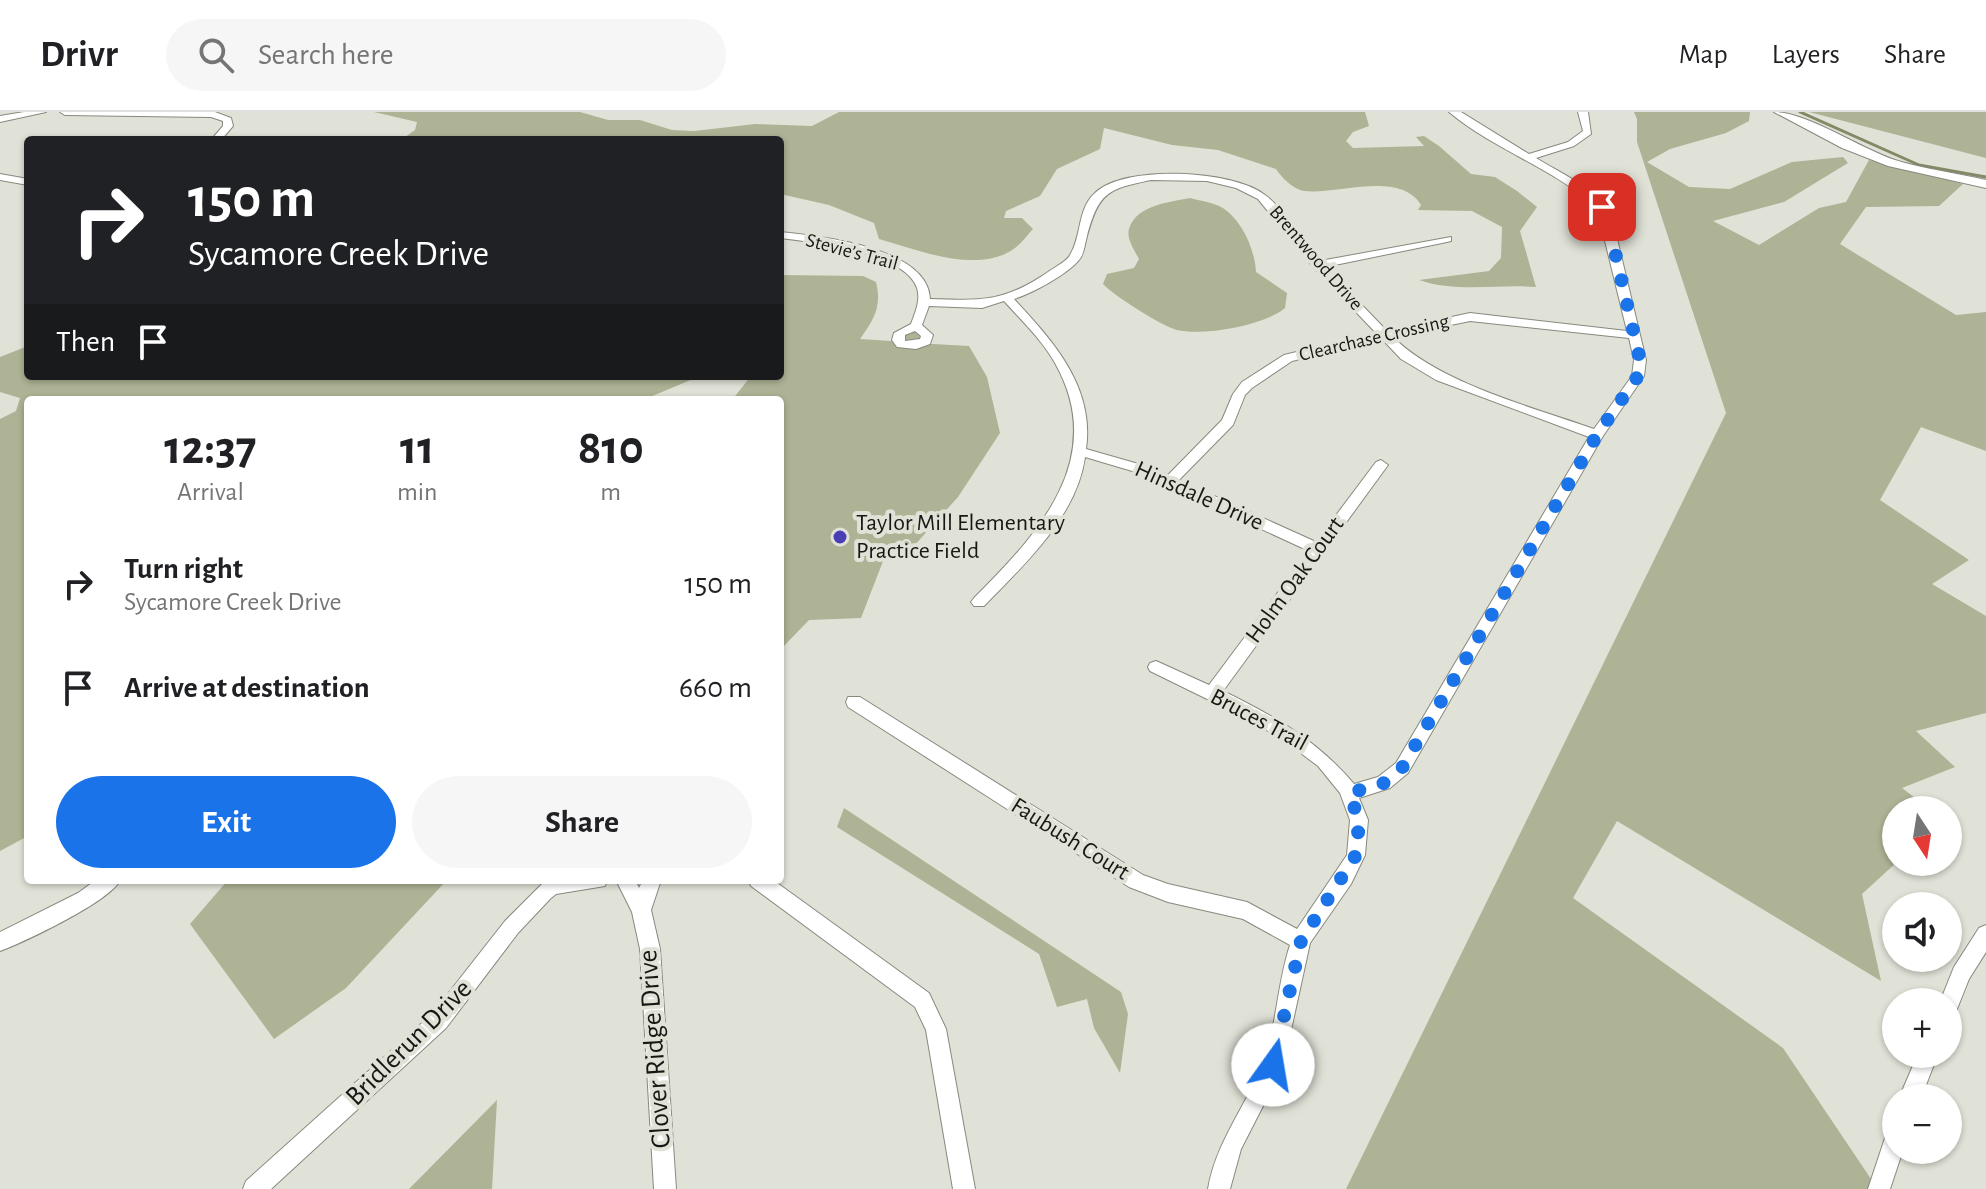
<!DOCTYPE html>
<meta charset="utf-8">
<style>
:root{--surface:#fff;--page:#f6f6f6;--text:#202124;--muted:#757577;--line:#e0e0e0;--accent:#1a73e8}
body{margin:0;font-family:"Alegreya Sans",sans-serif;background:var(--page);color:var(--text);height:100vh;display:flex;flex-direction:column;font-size:30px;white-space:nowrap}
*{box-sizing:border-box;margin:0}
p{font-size:26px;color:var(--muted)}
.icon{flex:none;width:44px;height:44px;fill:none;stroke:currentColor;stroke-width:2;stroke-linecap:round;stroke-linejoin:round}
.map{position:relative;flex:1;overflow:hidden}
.sheet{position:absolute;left:24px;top:284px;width:760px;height:488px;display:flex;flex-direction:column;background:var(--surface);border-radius:8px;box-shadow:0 2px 6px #0004}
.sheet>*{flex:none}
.banner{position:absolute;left:24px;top:24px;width:760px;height:244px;border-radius:8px;box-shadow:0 2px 6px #0004;background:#202124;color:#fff;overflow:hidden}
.needle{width:52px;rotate:168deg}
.controls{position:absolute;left:1882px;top:684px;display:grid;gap:16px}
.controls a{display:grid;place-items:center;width:80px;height:80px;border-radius:50%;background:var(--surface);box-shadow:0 2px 6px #0004;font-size:40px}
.pin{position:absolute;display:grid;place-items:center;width:68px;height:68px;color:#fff;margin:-34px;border-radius:16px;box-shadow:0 4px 12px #0006}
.me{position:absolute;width:88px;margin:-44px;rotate:13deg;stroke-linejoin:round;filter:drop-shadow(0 0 6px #0008)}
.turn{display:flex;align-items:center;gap:28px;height:168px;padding:0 32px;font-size:36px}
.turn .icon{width:104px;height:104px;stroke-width:2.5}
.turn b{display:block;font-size:56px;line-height:68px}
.then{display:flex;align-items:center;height:76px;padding:0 32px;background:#0003;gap:16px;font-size:30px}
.eta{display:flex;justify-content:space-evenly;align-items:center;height:136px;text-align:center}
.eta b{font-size:48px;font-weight:700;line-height:56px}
.primary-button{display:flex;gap:16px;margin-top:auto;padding:16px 32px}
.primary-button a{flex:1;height:92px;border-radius:48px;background:var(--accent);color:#fff;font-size:32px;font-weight:700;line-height:92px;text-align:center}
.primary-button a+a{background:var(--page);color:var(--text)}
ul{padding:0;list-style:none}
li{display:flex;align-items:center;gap:24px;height:104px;padding:0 32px}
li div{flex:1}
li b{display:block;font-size:30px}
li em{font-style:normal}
header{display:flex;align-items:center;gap:48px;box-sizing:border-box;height:112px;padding:0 40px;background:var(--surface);border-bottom:2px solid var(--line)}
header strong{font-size:38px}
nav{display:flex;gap:44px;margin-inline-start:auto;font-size:28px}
.search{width:560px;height:72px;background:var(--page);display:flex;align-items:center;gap:20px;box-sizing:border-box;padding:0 28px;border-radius:44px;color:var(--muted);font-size:30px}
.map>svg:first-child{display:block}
.green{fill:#adb394}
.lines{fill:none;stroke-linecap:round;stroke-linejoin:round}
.stream{stroke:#828964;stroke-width:3}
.minor-casing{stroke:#87897f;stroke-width:2}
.major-casing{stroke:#87897f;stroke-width:2}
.minor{fill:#fff;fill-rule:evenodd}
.major{fill:#fff;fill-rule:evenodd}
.route{stroke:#1a73e8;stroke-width:14;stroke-dasharray:0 25.2}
.poi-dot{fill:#4a3eb5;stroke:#e0e2d7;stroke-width:3}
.labels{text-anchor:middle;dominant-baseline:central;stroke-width:8;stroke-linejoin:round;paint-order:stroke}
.far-street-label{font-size:20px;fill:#171814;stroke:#e0e2d7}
.street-label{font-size:24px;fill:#171814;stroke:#e0e2d7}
.poi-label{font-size:24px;fill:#171814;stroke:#e0e2d7;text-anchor:start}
.near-street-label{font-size:28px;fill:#171814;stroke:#e0e2d7}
</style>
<header>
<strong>Drivr</strong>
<div class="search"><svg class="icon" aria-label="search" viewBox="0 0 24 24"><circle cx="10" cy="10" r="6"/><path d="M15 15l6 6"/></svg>Search here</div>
<nav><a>Map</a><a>Layers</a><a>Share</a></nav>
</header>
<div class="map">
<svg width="1986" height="1077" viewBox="0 0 1986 1077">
<rect width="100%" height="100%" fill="#e0e2d7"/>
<g class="green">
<path d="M 374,0 L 580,0 L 608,8 L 640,8 L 672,18 L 694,19 L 755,12 L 812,14 L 839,0 L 1365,0 L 1369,14 L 1353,20 L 1346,29 L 1353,36 L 1424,34 L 1416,25 L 1424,24 L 1439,34 L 1471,62 L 1495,65 L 1517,79 L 1537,95 L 1520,119 L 1536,175 C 1497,172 1457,181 1419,168 L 1489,159 L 1501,146 L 1502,115 L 1472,99 L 1418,98 L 1421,93 C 1400,58 1336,83 1305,79 C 1294,78 1282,66 1276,57 L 1218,38 L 1172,33 L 1104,16 L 1100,37 L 1057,57 L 1040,84 L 1006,99 L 1004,106 L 1022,106 L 1033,117 C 1027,123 1022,131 1015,136 C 979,163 918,138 879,127 L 874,111 L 829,93 L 780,82 L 780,28 L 401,28 L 415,18 L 417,10 Z"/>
<path d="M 1634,0 L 1750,0 L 1749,9 L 1726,21 L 1670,37 L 1647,50 L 1689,75 L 1730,77 L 1792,50 L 1843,45 L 1848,51 L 1784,90 L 1713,109 L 1759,133 L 1819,96 L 1846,90 L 1869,48 L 1963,72 L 1939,94 L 1866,95 L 1840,132 L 1956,203 L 1986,200 L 1986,339 L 1921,315 L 1880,388 L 1969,448 L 1932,472 L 1986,504 L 1986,601 L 1916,619 L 1955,655 L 1902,676 L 1931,698 L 1896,698 L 1897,750 L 1862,782 L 1881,869 L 1617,709 L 1573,786 L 1783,936 L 1871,1067 L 1868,1077 L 1346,1077 L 1726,301 L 1637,30 L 1637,7 Z"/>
<path d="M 1809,0 L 1986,0 L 1986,46 Z"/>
<path d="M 1190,86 C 1200,89 1212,90 1221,95 C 1242,107 1255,138 1256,160 L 1287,181 L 1285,196 C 1263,214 1205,224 1177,218 C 1163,215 1113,183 1103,172 L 1107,162 L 1134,156 L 1139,147 C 1135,139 1126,127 1129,117 C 1136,93 1170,90 1190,86 Z"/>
<path d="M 780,163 L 863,164 L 876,170 C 882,195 874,207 860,227 L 906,230 L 904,224 L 916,218 L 921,226 L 915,231 L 969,234 L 987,265 L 1000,321 L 958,385 L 904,445 L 885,444 L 861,506 L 809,508 L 780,538 L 780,288 L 732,288 L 751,264 L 780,264 Z"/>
<path d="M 28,234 L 28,264 L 700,264 L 643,288 L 28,288 L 28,724 L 0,739 L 0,307 L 16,299 L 20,286 L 0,280 L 0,245 Z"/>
<path d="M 844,696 L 1121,880 L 1128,902 L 1120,961 L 1094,916 L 1087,887 L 1057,895 L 1039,842 L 837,715 Z"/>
<path d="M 228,768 L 447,768 L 346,876 L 274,927 L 190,812 Z"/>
<path d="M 497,988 L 492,1077 L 409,1077 Z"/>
</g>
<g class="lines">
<path class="stream" d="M 1800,0 L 1919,53 L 1986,65"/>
<defs>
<g id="minor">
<path d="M 24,0 L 46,0 L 0,10 L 0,4 Z"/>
<path d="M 60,0 L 215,0 L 231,6 L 233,14 L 221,28 L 211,28 L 223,14 L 223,9 L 211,5 L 65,3 Z"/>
<path d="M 1449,0 L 1461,0 L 1529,42 L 1568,30 L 1583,19 L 1578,0 L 1588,0 L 1591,22 L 1574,34 L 1536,46 C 1565,64 1600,77 1613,110 L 1646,248 L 1644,264 L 1603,324 L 1408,661 L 1390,676 L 1359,686 L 1368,708 L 1365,743 L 1351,772 L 1310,831 L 1283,955 L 1241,1037 L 1230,1077 L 1208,1077 C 1216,1030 1245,996 1262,953 C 1277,915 1277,872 1290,833 L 1243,807 L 1168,790 L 1129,775 L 848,595 L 846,590 L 848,585 L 860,585 L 1143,763 L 1168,772 L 1247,790 L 1297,817 L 1347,743 L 1350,708 L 1340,681 L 1318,654 L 1286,630 L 1250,608 L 1150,559 L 1148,555 L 1150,551 L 1156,549 L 1209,573 L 1309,439 L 1139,361 L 1085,345 C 1077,404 1024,453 984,494 L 974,494 L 971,490 L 974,486 C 1038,422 1109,347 1055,251 C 1042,228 1022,209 1004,189 L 982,196 L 929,194 L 922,213 L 933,223 L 930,232 L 916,237 L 897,235 L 892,228 L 894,221 L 911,212 C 915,201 921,188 917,176 C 905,140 812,130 780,126 L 780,120 C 819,124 928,135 930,187 C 984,189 1005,190 1051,158 C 1057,154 1067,149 1070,143 C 1082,124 1077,97 1095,81 C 1124,52 1234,58 1265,83 C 1281,94 1306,132 1320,149 L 1451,125 L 1451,129 L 1447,130 L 1325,155 L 1387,219 L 1470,201 L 1627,219 L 1597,96 C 1554,56 1494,38 1449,0 ZM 1151,68 L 1207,69 L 1236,76 L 1258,87 L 1313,155 L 1376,221 L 1284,243 L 1242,270 L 1233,282 L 1222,308 L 1168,363 L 1149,355 L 1086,337 C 1095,275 1053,229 1014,187 C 1031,182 1068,162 1079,148 C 1084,143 1085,131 1087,124 C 1099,80 1108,77 1151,68 ZM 1470,209 L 1629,226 L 1634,248 L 1632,264 L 1594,317 C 1532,295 1439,271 1393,225 ZM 915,219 L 921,224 L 920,227 L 905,229 L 905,223 ZM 1382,227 L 1401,247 L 1436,268 L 1589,325 L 1396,651 L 1378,665 L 1354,672 C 1317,628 1274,604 1223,579 L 1388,353 L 1381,348 L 1376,350 L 1316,430 L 1179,368 L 1233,313 L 1245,283 L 1252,276 L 1292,249 Z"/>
<path d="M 0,62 L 28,67 L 28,73 L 0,68 Z"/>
<path d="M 96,768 L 120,768 C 111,789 24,830 0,839 L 0,820 L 78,781 Z"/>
<path d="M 546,768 L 607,768 L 605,774 L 556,782 L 550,787 L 518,821 L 446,916 L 271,1077 L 243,1077 L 246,1069 L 432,902 L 505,809 Z"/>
<path d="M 616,768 L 635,768 L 639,776 L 643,768 L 661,768 L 651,798 L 660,837 L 676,1077 L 654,1077 L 640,837 L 632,800 Z"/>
<path d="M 749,768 L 773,768 L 929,881 L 946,917 L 975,1077 L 953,1077 L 926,918 L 915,895 L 751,774 Z"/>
<path d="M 1986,813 L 1986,840 L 1969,867 L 1955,902 L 1948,905 L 1948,890 L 1940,890 L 1954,855 L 1979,816 Z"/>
<path d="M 1918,942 L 1938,942 L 1921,986 L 1899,986 Z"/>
<path d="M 1896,1014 L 1896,1038 L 1903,1038 L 1890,1077 L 1868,1077 L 1888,1017 Z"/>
</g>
<path id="major" d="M 1774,0 C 1807,0 1859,36 1895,48 C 1924,57 1956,61 1986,68 L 1986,76 L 1888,54 L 1842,36 Z"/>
</defs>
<use href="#minor" class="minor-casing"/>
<use href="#major" class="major-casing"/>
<use href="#minor" class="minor"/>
<use href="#major" class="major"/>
</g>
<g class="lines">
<path class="route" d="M 1273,953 L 1301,829 L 1356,743 L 1359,711 L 1350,681 L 1384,671 L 1402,656 L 1597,323 L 1638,264 L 1640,248 L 1608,110 L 1602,95"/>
</g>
<circle class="poi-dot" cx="840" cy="425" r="8"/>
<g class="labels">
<g class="far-street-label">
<text transform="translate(852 140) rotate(15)">Stevie’s Trail</text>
<text transform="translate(1316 146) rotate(49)">Brentwood Drive</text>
<text transform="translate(1374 226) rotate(-13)">Clearchase Crossing</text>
</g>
<g class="street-label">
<text transform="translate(1199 384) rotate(24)">Hinsdale Drive</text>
<text transform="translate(1295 468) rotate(-54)">Holm Oak Court</text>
<text transform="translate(1259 608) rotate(28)">Bruces Trail</text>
<text transform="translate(1070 727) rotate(32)">Faubush Court</text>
</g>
<g class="poi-label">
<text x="856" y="411">Taylor Mill Elementary<tspan x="856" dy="28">Practice Field</tspan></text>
</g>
<g class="near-street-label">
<text transform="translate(409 931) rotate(-45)">Bridlerun Drive</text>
<text transform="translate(655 937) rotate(-94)">Clover Ridge Drive</text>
</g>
</g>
</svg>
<div class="controls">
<a><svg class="needle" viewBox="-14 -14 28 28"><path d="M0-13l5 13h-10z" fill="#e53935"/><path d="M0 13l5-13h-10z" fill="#757577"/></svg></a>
<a><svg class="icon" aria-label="sound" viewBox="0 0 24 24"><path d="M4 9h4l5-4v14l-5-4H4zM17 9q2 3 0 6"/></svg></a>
<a>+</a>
<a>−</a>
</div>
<div class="pin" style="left:1602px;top:95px;background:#d93025"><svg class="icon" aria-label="arrive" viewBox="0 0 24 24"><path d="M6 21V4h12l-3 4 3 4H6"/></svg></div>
<svg class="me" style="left:1273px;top:953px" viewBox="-20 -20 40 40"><circle r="19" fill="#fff"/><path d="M0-13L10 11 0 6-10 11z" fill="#1a73e8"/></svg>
<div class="banner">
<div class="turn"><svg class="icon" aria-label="right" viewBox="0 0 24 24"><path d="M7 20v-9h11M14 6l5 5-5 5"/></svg><div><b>150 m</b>Sycamore Creek Drive</div></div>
<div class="then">Then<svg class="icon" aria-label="arrive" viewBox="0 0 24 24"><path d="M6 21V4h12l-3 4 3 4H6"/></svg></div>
</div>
<section class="sheet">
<div class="eta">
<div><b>12:37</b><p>Arrival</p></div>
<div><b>11</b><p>min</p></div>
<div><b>810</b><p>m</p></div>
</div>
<ul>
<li><svg class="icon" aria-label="right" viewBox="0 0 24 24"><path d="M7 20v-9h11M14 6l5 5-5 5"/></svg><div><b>Turn right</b><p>Sycamore Creek Drive</p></div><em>150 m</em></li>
<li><svg class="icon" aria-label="arrive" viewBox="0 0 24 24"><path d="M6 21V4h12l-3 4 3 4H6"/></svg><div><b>Arrive at destination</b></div><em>660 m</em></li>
</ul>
<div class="primary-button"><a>Exit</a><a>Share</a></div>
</section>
</div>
